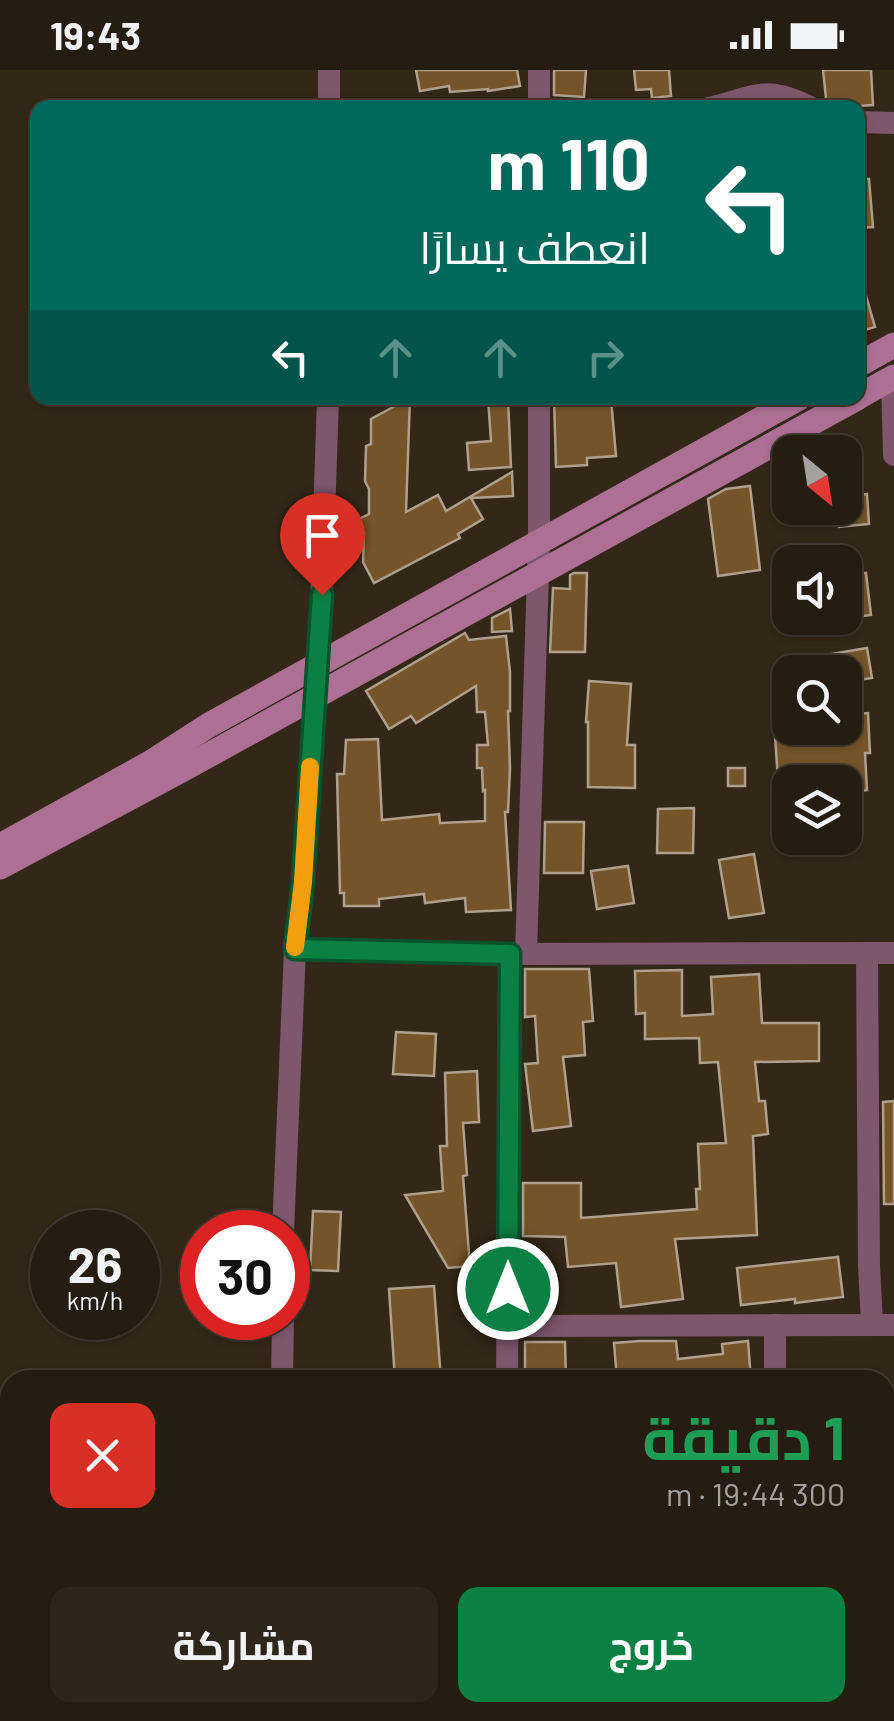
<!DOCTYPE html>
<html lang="ar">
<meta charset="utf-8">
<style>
:root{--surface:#261d12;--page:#2e261b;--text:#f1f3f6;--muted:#a4a29f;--line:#423b32;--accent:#0b8043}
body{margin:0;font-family:Barlow,Cairo,sans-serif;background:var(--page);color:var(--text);direction:rtl;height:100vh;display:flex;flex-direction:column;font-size:38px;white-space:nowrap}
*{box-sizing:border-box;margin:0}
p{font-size:32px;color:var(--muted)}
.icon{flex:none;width:55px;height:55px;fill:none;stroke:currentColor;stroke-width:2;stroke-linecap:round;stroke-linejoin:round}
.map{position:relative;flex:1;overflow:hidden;direction:ltr}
.panel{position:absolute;left:0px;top:1300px;width:895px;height:352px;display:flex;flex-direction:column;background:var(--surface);border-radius:30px 30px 0 0;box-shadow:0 2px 8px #0004,0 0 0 2px var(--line);direction:rtl}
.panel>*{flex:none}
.banner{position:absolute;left:30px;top:30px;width:835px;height:305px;border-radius:20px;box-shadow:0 2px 8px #0004,0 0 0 2px var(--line);direction:rtl;background:#00695c;color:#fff;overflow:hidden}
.needle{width:65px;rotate:150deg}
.tools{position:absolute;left:772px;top:365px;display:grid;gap:20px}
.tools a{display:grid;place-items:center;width:90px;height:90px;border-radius:20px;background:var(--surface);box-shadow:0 2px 8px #0004,0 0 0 2px var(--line);font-size:50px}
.speed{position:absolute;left:30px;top:1140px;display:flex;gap:20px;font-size:50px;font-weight:700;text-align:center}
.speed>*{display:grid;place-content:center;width:130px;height:130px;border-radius:50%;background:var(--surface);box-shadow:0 2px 8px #0004,0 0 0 2px var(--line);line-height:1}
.speed small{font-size:25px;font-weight:400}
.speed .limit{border:15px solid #d22;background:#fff;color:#111}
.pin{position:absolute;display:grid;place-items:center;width:85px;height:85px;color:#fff;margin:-102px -42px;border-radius:50% 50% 50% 0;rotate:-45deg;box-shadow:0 0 10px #0007}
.pin .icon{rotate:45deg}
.me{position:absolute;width:110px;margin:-55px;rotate:0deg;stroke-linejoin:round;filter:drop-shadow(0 0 8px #0008)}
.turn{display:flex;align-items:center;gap:35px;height:210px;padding:0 50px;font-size:45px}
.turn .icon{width:130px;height:130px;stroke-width:2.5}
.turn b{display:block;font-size:70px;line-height:85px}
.lanes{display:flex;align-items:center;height:95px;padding:0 50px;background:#0003;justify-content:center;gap:50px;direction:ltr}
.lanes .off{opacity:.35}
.round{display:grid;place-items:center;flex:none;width:105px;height:105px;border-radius:20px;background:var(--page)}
.headline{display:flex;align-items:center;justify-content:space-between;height:170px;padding:0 50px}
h1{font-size:60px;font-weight:700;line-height:75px;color:#1e9e55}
.action{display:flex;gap:20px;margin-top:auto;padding:20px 50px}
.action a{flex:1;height:115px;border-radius:20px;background:var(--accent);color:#fff;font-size:40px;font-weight:700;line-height:115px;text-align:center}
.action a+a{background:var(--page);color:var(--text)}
.status{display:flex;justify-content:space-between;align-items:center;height:70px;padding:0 50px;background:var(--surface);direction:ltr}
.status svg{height:28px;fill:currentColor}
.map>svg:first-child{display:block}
.building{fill:#755429;stroke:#af9f8d;stroke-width:2.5}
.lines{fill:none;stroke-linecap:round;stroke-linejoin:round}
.street{stroke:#7e576d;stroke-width:22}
.secondary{stroke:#ad7094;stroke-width:25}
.route-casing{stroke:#07532c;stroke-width:25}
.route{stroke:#0b8043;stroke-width:18}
.slow{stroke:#f59e0b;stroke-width:18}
</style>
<div class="status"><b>19:43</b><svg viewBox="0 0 49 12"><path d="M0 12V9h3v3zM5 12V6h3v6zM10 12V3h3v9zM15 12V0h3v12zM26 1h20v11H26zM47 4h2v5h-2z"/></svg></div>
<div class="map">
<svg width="894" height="1651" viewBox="0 0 894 1651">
<rect width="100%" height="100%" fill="#332718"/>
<g class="building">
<path d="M 416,0 L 517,0 L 520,16 L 488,21 L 488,19 L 450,22 L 449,16 L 420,21 Z"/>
<path d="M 554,0 L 586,0 L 584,27 L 554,25 Z"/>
<path d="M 634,0 L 669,0 L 671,26 L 652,28 L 651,19 L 636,20 Z"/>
<path d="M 823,0 L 871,0 L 873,35 L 827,38 Z"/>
<path d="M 858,109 L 869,109 L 873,157 L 858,158 Z"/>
<path d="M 862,212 L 875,257 L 858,262 L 858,213 Z"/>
<path d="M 410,328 L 406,442 L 438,425 L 446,441 L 512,402 L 513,426 L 471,428 L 483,449 L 458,464 L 460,468 L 374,513 L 363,492 L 364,463 L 357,450 L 369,444 L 369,419 L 365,411 L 366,376 L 371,374 L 371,349 Z"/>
<path d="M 488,328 L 508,328 L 511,397 L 469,400 L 467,373 L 491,371 Z"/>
<path d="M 554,328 L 611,328 L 616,386 L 587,388 L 587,395 L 556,397 Z"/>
<path d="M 750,416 L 760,500 L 718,506 L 708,429 L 726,419 Z"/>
<path d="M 867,424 L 869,454 L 839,457 L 838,438 L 845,438 L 845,427 Z"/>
<path d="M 574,503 L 587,503 L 585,582 L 550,582 L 553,518 L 570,519 L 570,505 Z"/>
<path d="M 866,503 L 871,545 L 848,548 L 845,506 Z"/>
<path d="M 510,539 L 512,561 L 492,562 L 492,548 Z"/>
<path d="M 465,563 L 469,570 L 506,566 L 510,602 L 510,641 L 508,641 L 510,698 L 508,742 L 505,742 L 511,840 L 466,842 L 465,828 L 425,833 L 424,824 L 379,829 L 379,836 L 344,836 L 344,823 L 340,823 L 337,704 L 344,704 L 346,670 L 378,669 L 382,750 L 439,744 L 440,753 L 485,751 L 485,720 L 483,721 L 482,698 L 477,698 L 477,675 L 488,675 L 485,642 L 477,642 L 476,616 L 416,653 L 411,646 L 389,659 L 366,621 Z"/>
<path d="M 867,578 L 872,608 L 845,612 L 845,602 L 823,602 L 820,586 Z"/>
<path d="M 589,611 L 631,614 L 627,675 L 635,675 L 635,718 L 588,717 L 588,652 L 586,652 Z"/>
<path d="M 868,643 L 870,683 L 865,683 L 867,720 L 845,722 L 845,712 L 778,712 L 774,649 L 790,648 L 790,658 L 845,658 L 845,645 Z"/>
<rect x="728" y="698" width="17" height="18"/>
<path d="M 694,738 L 693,783 L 657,783 L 658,739 Z"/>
<path d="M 545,752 L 584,752 L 583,803 L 544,803 Z"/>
<path d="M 754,784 L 764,843 L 729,848 L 719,790 Z"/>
<path d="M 628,796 L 634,833 L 597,839 L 591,801 Z"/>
<path d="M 525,899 L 589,899 L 593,951 L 583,952 L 585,985 L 563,987 L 571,1056 L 533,1061 L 525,994 L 538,993 L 535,946 L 525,947 Z"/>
<path d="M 682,900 L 682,946 L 713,944 L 711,907 L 759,904 L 762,953 L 819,953 L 819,991 L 755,992 L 759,1031 L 765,1031 L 768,1064 L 753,1066 L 757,1165 L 675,1169 L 683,1229 L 621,1237 L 616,1193 L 568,1197 L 565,1167 L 523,1166 L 523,1113 L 581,1113 L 581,1148 L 697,1139 L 696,1119 L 700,1119 L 698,1074 L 726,1073 L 718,992 L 700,993 L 699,968 L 645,969 L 645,943 L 636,944 L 635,901 Z"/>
<path d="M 396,962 L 436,964 L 434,1006 L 393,1004 Z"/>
<path d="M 477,1001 L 479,1052 L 463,1053 L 467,1105 L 463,1106 L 470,1196 L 448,1198 L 405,1125 L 443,1121 L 440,1076 L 447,1076 L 445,1003 Z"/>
<path d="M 894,1031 L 894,1134 L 884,1134 L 883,1032 Z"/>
<path d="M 313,1141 L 341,1142 L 338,1201 L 310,1200 Z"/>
<path d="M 838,1187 L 843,1227 L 795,1233 L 795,1229 L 741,1235 L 737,1198 Z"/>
<path d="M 434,1216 L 441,1310 L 395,1310 L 389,1219 Z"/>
<path d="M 640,1271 L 676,1271 L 678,1289 L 723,1284 L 722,1274 L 748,1271 L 751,1310 L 617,1310 L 614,1273 Z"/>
<path d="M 525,1272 L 565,1272 L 566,1310 L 525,1310 Z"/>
</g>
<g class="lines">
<g class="street">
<path d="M 329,38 L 329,0"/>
<path d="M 539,38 L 539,0"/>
<path d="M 709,38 C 756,27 765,14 812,38"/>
<path d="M 858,52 L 894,53"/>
<path d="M 892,309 L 894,385"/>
<path d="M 295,879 L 510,884 L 894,883"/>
<path d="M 526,883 L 539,471 L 539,328"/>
<path d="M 867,883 L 869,1195 L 872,1254"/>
<path d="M 283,1162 L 295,879 L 303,812 L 315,625 L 319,593 L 328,328"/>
<path d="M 775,1255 L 775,1310"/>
<path d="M 507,1256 L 894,1255"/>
<path d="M 282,1310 L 283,1248"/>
<path d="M 507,1310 L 510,884"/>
<path d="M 885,1450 L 894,1451"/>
<path d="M 885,1635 L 894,1636"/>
<path d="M 505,1642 L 505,1651"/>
<path d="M 774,1642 L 774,1651"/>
<path d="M 278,1651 L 278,1642"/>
</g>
<g class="secondary">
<path d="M 858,295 L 894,275"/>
<path d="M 858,327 L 894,307"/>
<path d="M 0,776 L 150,693 L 209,655 L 799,328"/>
<path d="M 0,797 L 178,702 L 857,328"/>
</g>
</g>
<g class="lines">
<defs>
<path id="route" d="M 322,525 L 303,812 L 295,879 L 510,884 L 508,1219"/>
</defs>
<use href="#route" class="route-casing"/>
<use href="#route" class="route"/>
<path class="slow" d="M 295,877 L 303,812 L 310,697"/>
</g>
</svg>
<div class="tools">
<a><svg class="needle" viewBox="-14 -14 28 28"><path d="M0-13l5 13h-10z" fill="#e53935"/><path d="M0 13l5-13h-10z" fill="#a4a29f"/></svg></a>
<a><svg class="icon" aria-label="sound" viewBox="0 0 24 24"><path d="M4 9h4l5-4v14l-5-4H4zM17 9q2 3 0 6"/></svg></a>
<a><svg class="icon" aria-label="search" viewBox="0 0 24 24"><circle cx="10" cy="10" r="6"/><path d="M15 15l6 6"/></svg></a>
<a><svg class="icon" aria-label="layers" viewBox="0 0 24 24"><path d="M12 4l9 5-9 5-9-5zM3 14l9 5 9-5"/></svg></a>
</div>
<div class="speed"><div>26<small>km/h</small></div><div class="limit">30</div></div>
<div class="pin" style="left:322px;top:525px;background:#d93025"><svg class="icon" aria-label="arrive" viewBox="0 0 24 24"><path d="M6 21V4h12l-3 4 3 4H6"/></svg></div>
<svg class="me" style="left:508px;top:1219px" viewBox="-20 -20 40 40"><circle r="17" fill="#0b8043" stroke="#fff" stroke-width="3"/><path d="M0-11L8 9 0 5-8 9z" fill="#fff"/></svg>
<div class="banner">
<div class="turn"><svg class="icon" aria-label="left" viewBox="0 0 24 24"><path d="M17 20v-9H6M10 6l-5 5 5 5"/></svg><div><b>110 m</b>انعطف يسارًا</div></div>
<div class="lanes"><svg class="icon" aria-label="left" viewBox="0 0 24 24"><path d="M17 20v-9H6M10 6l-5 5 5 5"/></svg><svg class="icon off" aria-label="ahead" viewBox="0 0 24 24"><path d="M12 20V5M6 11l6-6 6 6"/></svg><svg class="icon off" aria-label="ahead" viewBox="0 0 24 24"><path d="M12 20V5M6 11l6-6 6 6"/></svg><svg class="icon off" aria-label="right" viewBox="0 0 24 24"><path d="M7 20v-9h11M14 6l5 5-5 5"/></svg></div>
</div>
<section class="panel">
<div class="headline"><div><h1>1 دقيقة</h1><p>300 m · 19:44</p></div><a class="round" style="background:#d93025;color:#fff"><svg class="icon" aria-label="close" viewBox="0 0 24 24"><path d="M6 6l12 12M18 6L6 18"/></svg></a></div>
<div class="action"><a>خروج</a><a>مشاركة</a></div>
</section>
</div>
